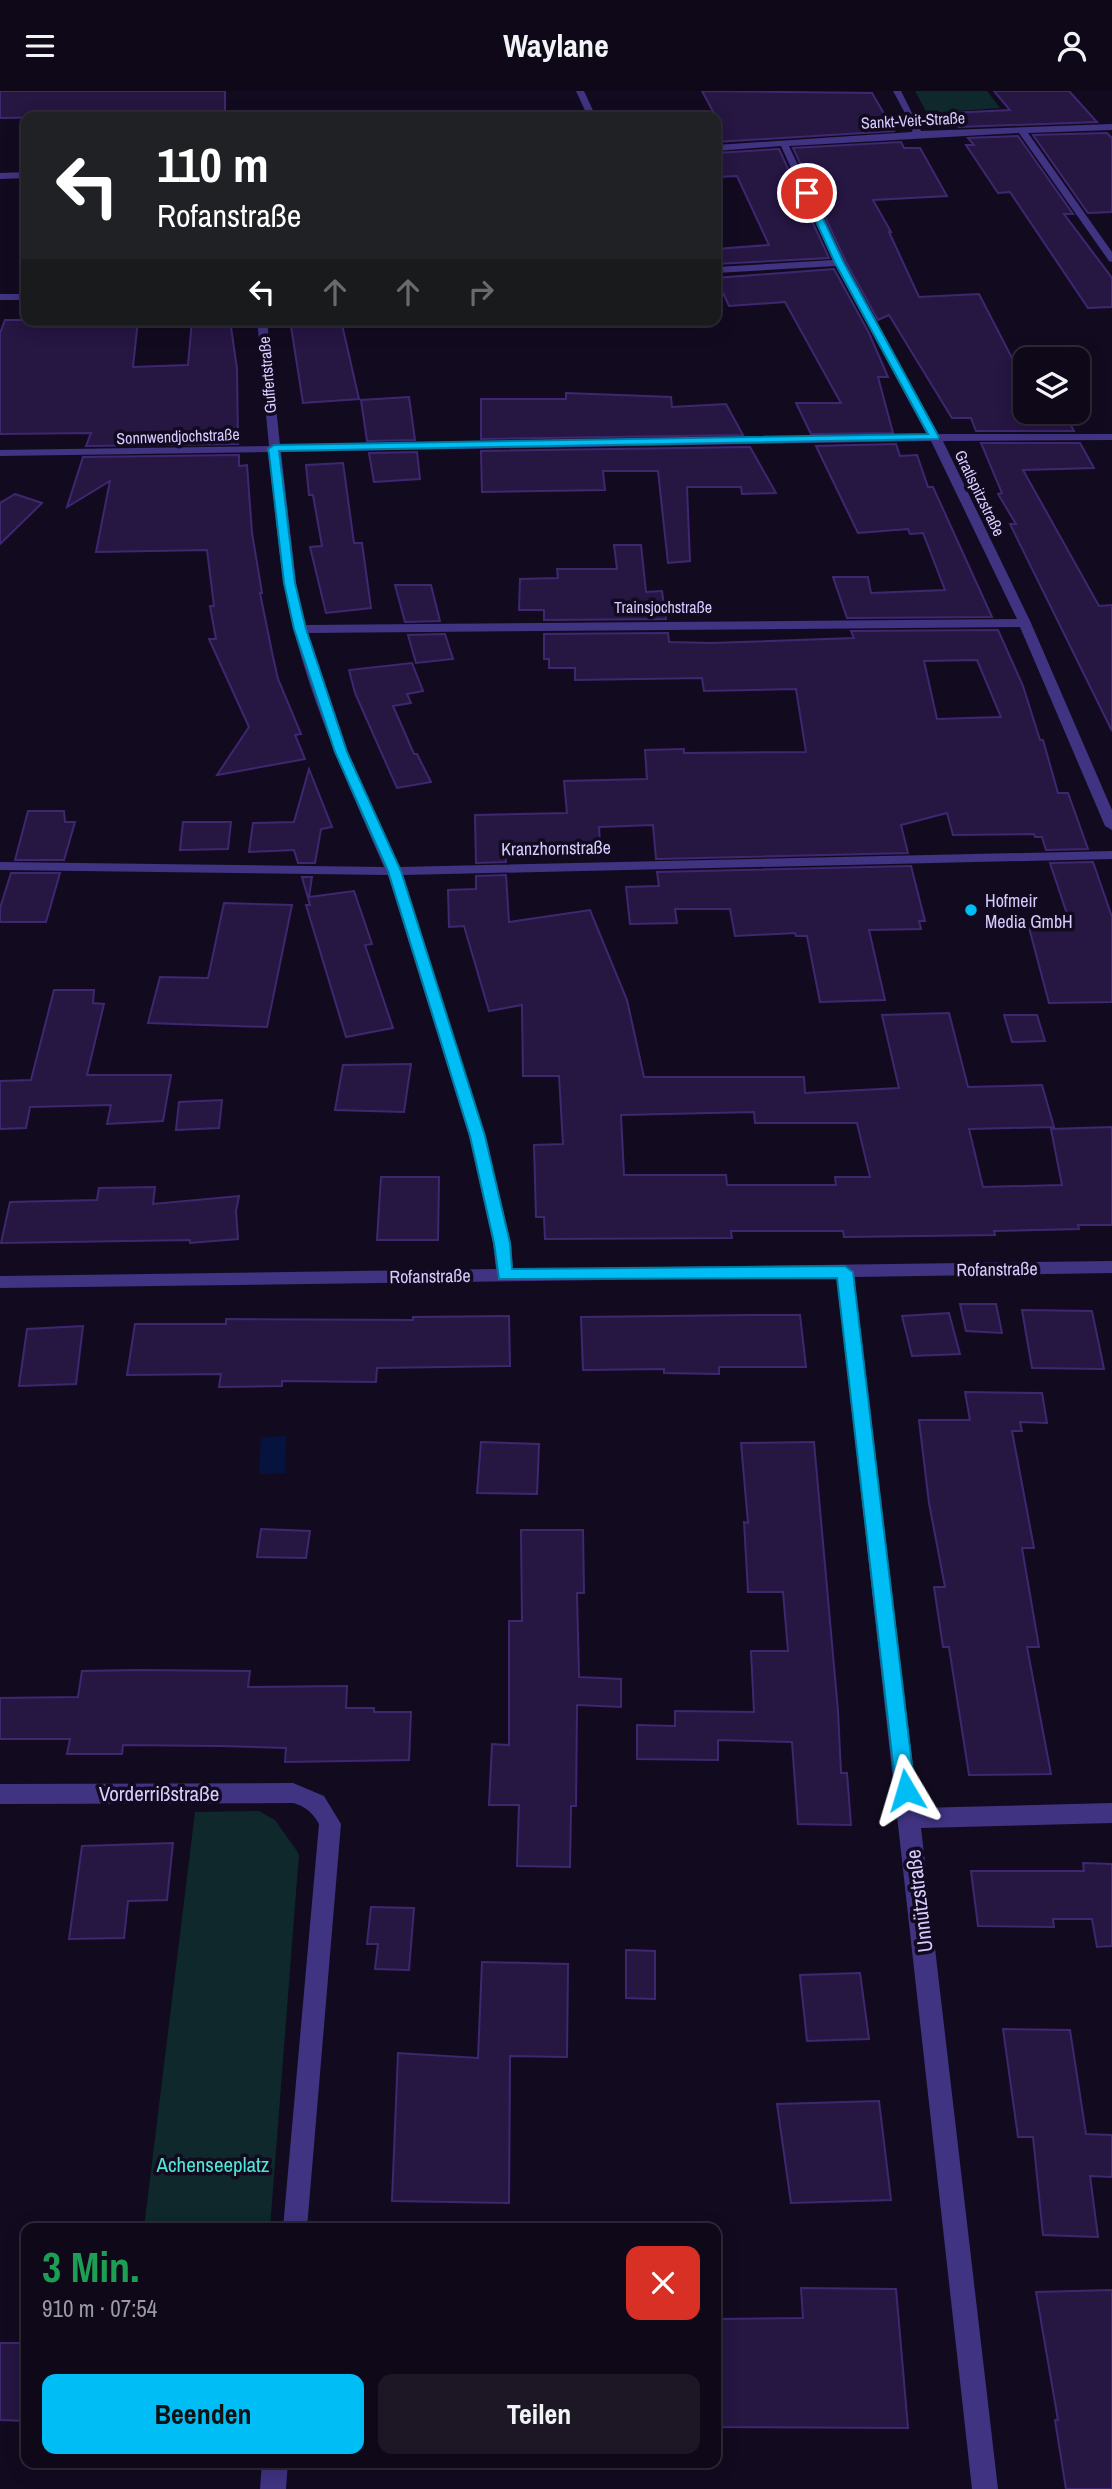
<!DOCTYPE html>
<html lang="de">
<meta charset="utf-8">
<style>
:root{--surface:#0e0818;--page:#1c1625;--text:#f1f3f6;--muted:#9b9aa2;--line:#2e2937;--accent:#00bdf6}
body{margin:0;font-family:"Archivo Narrow",sans-serif;background:var(--page);color:var(--text);height:100vh;display:flex;flex-direction:column;font-size:26px;white-space:nowrap}
*{box-sizing:border-box;margin:0}
p{font-size:23px;color:var(--muted)}
.icon{flex:none;width:38px;height:38px;fill:none;stroke:currentColor;stroke-width:2;stroke-linecap:round;stroke-linejoin:round}
.map{position:relative;flex:1;overflow:hidden}
.drawer{position:absolute;left:21px;top:2132px;width:700px;height:245px;display:flex;flex-direction:column;background:var(--surface);border-radius:14px;box-shadow:0 4px 18px #0003,0 0 0 2px var(--line)}
.drawer>*{flex:none}
.banner{position:absolute;left:21px;top:21px;width:700px;height:214px;border-radius:14px;box-shadow:0 4px 18px #0003,0 0 0 2px var(--line);background:#202124;color:#fff;overflow:hidden}
.buttons{position:absolute;left:1013px;top:256px;display:grid;gap:14px}
.buttons a{display:grid;place-items:center;width:77px;height:77px;border-radius:14px;background:var(--surface);box-shadow:0 4px 18px #0003,0 0 0 2px var(--line);font-size:35px}
.pin{position:absolute;display:grid;place-items:center;width:60px;height:60px;color:#fff;margin:-30px;border:4px solid #fff;border-radius:50%;box-shadow:0 2px 7px #0007}
.me{position:absolute;width:77px;margin:-38px;rotate:353deg;stroke-linejoin:round;filter:drop-shadow(0 0 5px #0008)}
.turn{display:flex;align-items:center;gap:24px;height:147px;padding:0 21px;font-size:32px}
.turn .icon{width:91px;height:91px;stroke-width:2.5}
.turn b{display:block;font-size:49px;line-height:60px}
.lanes{display:flex;align-items:center;height:66px;padding:0 21px;background:#0003;justify-content:center;gap:35px;direction:ltr}
.lanes .off{opacity:.35}
.round{display:grid;place-items:center;flex:none;width:74px;height:74px;border-radius:14px;background:var(--page)}
.overview{display:flex;align-items:center;justify-content:space-between;height:119px;padding:0 21px}
h1{font-size:42px;font-weight:700;line-height:52px;color:#1e9e55}
.button{display:flex;gap:14px;margin-top:auto;padding:14px 21px}
.button a{flex:1;height:80px;border-radius:14px;background:var(--accent);color:#111;font-size:28px;font-weight:700;line-height:80px;text-align:center}
.button a+a{background:var(--page);color:var(--text)}
header{display:flex;justify-content:space-between;align-items:center;height:91px;padding:0 21px;background:var(--surface);font-size:32px;font-weight:700}
.map>svg:first-child{display:block}
.green{fill:#0e282b}
.water{fill:#06133f}
.building{fill:#251642;stroke:#3f2770;stroke-width:2;fill-rule:evenodd}
.lines{fill:none;stroke-linecap:round;stroke-linejoin:round}
.minor{fill:#403382;fill-rule:evenodd}
.route{fill:#00bdf6;stroke:#007ba0;stroke-width:2}
.poi-dot{fill:#00bdf6;stroke:#120b20;stroke-width:2.5}
.labels{text-anchor:middle;dominant-baseline:central;stroke-width:7;stroke-linejoin:round;paint-order:stroke}
.far-street-label{font-size:16px;fill:#d7cbff;stroke:#120b20}
.street-label{font-size:18px;fill:#d7cbff;stroke:#120b20}
.poi-label{font-size:18px;fill:#d7cbff;stroke:#120b20;text-anchor:start}
.near-street-label{font-size:21px;fill:#d7cbff;stroke:#120b20}
.near-park-label{font-size:21px;fill:#50e6d4;stroke:#120b20}
</style>
<header><svg class="icon" aria-label="menu" viewBox="0 0 24 24"><path d="M4 6h16M4 12h16M4 18h16"/></svg>Waylane<svg class="icon" aria-label="person" viewBox="0 0 24 24"><circle cx="12" cy="8" r="4"/><path d="M4 21q1-7 8-7t8 7"/></svg></header>
<div class="map">
<svg width="1112" height="2398" viewBox="0 0 1112 2398">
<rect width="100%" height="100%" fill="#120b20"/>
<g class="green">
<path d="M 915,0 L 987,0 L 1000,17 L 927,22 Z"/>
<path d="M 259,1720 L 275,1729 L 299,1763 L 270,2137 L 144,2137 L 195,1721 Z"/>
</g>
<path class="water" d="M 286,1345 L 285,1382 L 259,1383 L 261,1346 Z"/>
<g class="building">
<path d="M 0,0 L 225,0 L 225,23 L 0,27 Z"/>
<path d="M 702,0 L 872,2 L 894,40 L 716,51 L 716,26 Z"/>
<path d="M 994,0 L 1069,0 L 1097,31 L 959,36 L 949,22 L 1010,19 Z"/>
<path d="M 1107,42 L 1112,47 L 1112,121 L 1088,122 L 1033,44 Z"/>
<path d="M 1018,45 L 1073,123 L 1064,123 L 1112,187 L 1112,216 L 1088,217 L 1010,101 L 998,102 L 966,54 L 974,54 L 968,47 Z"/>
<path d="M 901,51 L 904,57 L 920,57 L 947,105 L 873,109 L 891,141 L 889,141 L 919,206 L 979,203 L 1013,269 L 1020,269 L 1026,280 L 1026,320 L 1063,320 L 1074,340 L 976,340 L 971,327 L 952,327 L 889,224 L 878,229 L 846,171 L 793,57 Z"/>
<path d="M 779,58 L 829,167 L 716,173 L 716,158 L 769,154 L 737,85 L 716,86 L 716,62 Z"/>
<path d="M 834,178 L 869,242 L 888,286 L 878,286 L 893,342 L 811,343 L 796,312 L 841,312 L 785,211 L 729,215 L 716,187 Z"/>
<path d="M 5,229 L 138,229 L 133,276 L 188,274 L 192,229 L 230,229 L 237,278 L 238,353 L 86,355 L 91,342 L 0,343 L 0,242 Z"/>
<path d="M 290,229 L 341,229 L 359,308 L 303,312 Z"/>
<path d="M 566,302 L 671,306 L 672,316 L 726,313 L 743,344 L 481,348 L 481,308 L 566,308 Z"/>
<path d="M 409,306 L 415,349 L 367,350 L 361,309 Z"/>
<path d="M 981,352 L 1080,352 L 1094,377 L 1023,379 L 1099,515 L 1112,514 L 1112,640 L 1010,433 L 1016,433 L 998,403 L 1002,402 Z"/>
<path d="M 896,353 L 900,365 L 917,364 L 928,396 L 933,396 L 992,526 L 847,527 L 833,486 L 868,486 L 871,502 L 945,499 L 923,442 L 910,443 L 908,438 L 858,442 L 816,355 Z"/>
<path d="M 750,356 L 776,402 L 742,403 L 741,396 L 687,396 L 690,470 L 668,472 L 658,380 L 603,380 L 605,399 L 482,401 L 481,360 Z"/>
<path d="M 417,361 L 420,388 L 374,391 L 369,362 Z"/>
<path d="M 239,364 L 239,375 L 247,374 L 252,442 L 262,502 L 260,502 L 273,566 L 278,588 L 301,643 L 295,644 L 305,668 L 217,684 L 249,636 L 209,548 L 216,548 L 210,515 L 214,515 L 207,459 L 96,461 L 110,390 L 67,416 L 83,366 Z"/>
<path d="M 343,372 L 354,452 L 362,452 L 371,517 L 326,522 L 310,456 L 322,455 L 313,404 L 309,404 L 306,374 Z"/>
<path d="M 15,403 L 42,412 L 0,453 L 0,412 Z"/>
<path d="M 614,454 L 641,454 L 646,501 L 662,500 L 666,528 L 544,529 L 544,519 L 519,519 L 520,488 L 558,487 L 557,478 L 617,478 Z"/>
<path d="M 395,494 L 431,494 L 440,530 L 405,531 Z"/>
<path d="M 998,539 L 1023,595 L 1040,649 L 1043,649 L 1058,702 L 1068,702 L 1088,758 L 1046,759 L 1042,746 L 1035,746 L 1034,743 L 953,744 L 947,722 L 901,734 L 908,762 L 656,768 L 653,734 L 599,736 L 600,752 L 505,757 L 506,771 L 476,772 L 475,724 L 567,722 L 564,690 L 647,688 L 645,659 L 684,658 L 684,662 L 806,661 L 796,598 L 704,600 L 702,587 L 575,589 L 575,577 L 549,577 L 549,568 L 544,568 L 544,543 L 668,542 L 669,551 L 711,552 L 854,547 L 851,540 ZM 977,569 L 1001,626 L 937,628 L 924,570 Z"/>
<path d="M 445,543 L 453,568 L 416,572 L 408,544 Z"/>
<path d="M 412,572 L 423,600 L 407,603 L 411,612 L 393,615 L 414,663 L 417,663 L 431,691 L 397,697 L 355,602 L 349,579 Z"/>
<path d="M 309,678 L 332,736 L 321,738 L 315,772 L 298,772 L 294,759 L 249,761 L 253,732 L 294,731 Z"/>
<path d="M 28,720 L 64,720 L 65,731 L 75,731 L 64,769 L 15,769 Z"/>
<path d="M 183,731 L 231,731 L 228,758 L 180,759 Z"/>
<path d="M 1093,771 L 1112,826 L 1112,911 L 1049,912 L 1027,829 L 1069,829 L 1050,772 Z"/>
<path d="M 911,775 L 925,830 L 919,830 L 921,838 L 869,839 L 885,909 L 820,911 L 807,845 L 796,845 L 795,842 L 735,845 L 730,818 L 675,818 L 677,832 L 630,833 L 626,796 L 659,795 L 657,781 Z"/>
<path d="M 11,782 L 60,782 L 46,831 L 0,831 L 0,817 Z"/>
<path d="M 506,784 L 509,831 L 590,819 L 627,909 L 644,986 L 804,986 L 805,1002 L 899,997 L 882,924 L 949,922 L 968,996 L 1042,994 L 1054,1036 L 969,1038 L 983,1096 L 1062,1094 L 1051,1038 L 1112,1036 L 1112,1134 L 1078,1134 L 1079,1138 L 994,1140 L 995,1144 L 844,1146 L 843,1140 L 731,1140 L 732,1147 L 545,1148 L 544,1126 L 536,1126 L 534,1054 L 563,1053 L 559,985 L 523,985 L 522,914 L 489,920 L 464,835 L 449,836 L 448,799 L 476,798 L 476,785 ZM 754,1021 L 755,1032 L 857,1032 L 870,1086 L 835,1086 L 836,1094 L 727,1094 L 726,1084 L 624,1084 L 621,1024 Z"/>
<path d="M 302,786 L 312,786 L 309,806 L 354,800 L 372,853 L 365,854 L 393,937 L 346,946 L 306,814 L 310,814 Z"/>
<path d="M 224,812 L 292,814 L 267,936 L 148,932 L 160,886 L 208,887 Z"/>
<path d="M 54,899 L 94,899 L 93,912 L 104,913 L 87,984 L 171,984 L 163,1030 L 107,1033 L 111,1014 L 30,1016 L 26,1037 L 0,1038 L 0,990 L 31,989 Z"/>
<path d="M 1004,924 L 1037,924 L 1045,950 L 1012,951 Z"/>
<path d="M 411,973 L 404,1021 L 335,1019 L 343,974 Z"/>
<path d="M 222,1009 L 219,1037 L 176,1039 L 179,1011 Z"/>
<path d="M 381,1086 L 439,1086 L 438,1149 L 377,1149 Z"/>
<path d="M 155,1096 L 153,1113 L 239,1105 L 236,1120 L 238,1148 L 190,1152 L 190,1149 L 1,1152 L 10,1111 L 97,1109 L 99,1097 Z"/>
<path d="M 960,1213 L 996,1213 L 1002,1242 L 966,1240 Z"/>
<path d="M 1022,1219 L 1092,1220 L 1104,1278 L 1032,1277 Z"/>
<path d="M 949,1222 L 960,1263 L 912,1265 L 902,1225 Z"/>
<path d="M 752,1224 L 800,1224 L 806,1276 L 719,1276 L 719,1283 L 664,1282 L 664,1278 L 583,1279 L 581,1226 Z"/>
<path d="M 509,1225 L 510,1275 L 377,1277 L 376,1291 L 282,1290 L 282,1295 L 219,1296 L 221,1283 L 127,1284 L 135,1233 L 226,1233 L 226,1228 L 413,1229 L 413,1226 Z"/>
<path d="M 83,1235 L 76,1293 L 19,1295 L 27,1238 Z"/>
<path d="M 965,1301 L 1042,1302 L 1047,1332 L 1020,1331 L 1022,1340 L 1012,1340 L 1034,1457 L 1022,1457 L 1039,1556 L 1027,1556 L 1051,1683 L 969,1684 L 949,1556 L 943,1556 L 934,1496 L 945,1496 L 929,1412 L 919,1329 L 970,1329 Z"/>
<path d="M 481,1351 L 539,1353 L 537,1403 L 477,1402 Z"/>
<path d="M 814,1351 L 838,1620 L 841,1682 L 847,1682 L 851,1734 L 798,1733 L 792,1651 L 718,1649 L 718,1669 L 637,1668 L 637,1634 L 675,1635 L 675,1620 L 754,1621 L 751,1560 L 788,1560 L 783,1501 L 748,1501 L 744,1431 L 748,1432 L 741,1352 Z"/>
<path d="M 261,1438 L 310,1440 L 306,1467 L 257,1466 Z"/>
<path d="M 521,1439 L 583,1439 L 584,1502 L 577,1502 L 579,1586 L 621,1588 L 621,1616 L 577,1614 L 576,1715 L 571,1715 L 570,1776 L 517,1775 L 519,1714 L 489,1714 L 492,1653 L 509,1654 L 509,1530 L 522,1530 Z"/>
<path d="M 136,1579 L 250,1580 L 248,1596 L 347,1595 L 346,1617 L 374,1617 L 374,1621 L 411,1621 L 409,1669 L 285,1671 L 286,1657 L 219,1655 L 123,1654 L 122,1663 L 67,1663 L 70,1648 L 0,1648 L 0,1607 L 78,1606 L 82,1580 Z"/>
<path d="M 173,1752 L 167,1809 L 128,1810 L 124,1847 L 69,1848 L 82,1755 Z"/>
<path d="M 1083,1772 L 1112,1773 L 1112,1855 L 1097,1856 L 1092,1828 L 1053,1828 L 1054,1836 L 978,1835 L 971,1780 L 1084,1780 Z"/>
<path d="M 371,1816 L 414,1817 L 409,1879 L 375,1878 L 378,1853 L 367,1853 Z"/>
<path d="M 626,1859 L 655,1860 L 655,1908 L 626,1907 Z"/>
<path d="M 482,1871 L 568,1873 L 567,1966 L 510,1965 L 509,2112 L 392,2110 L 398,1962 L 478,1967 Z"/>
<path d="M 860,1882 L 869,1948 L 807,1950 L 800,1884 Z"/>
<path d="M 1003,1938 L 1070,1939 L 1086,2043 L 1112,2044 L 1112,2086 L 1090,2085 L 1098,2146 L 1043,2144 L 1033,2046 L 1018,2046 Z"/>
<path d="M 879,2010 L 891,2109 L 791,2112 L 777,2013 Z"/>
<path d="M 801,2197 L 896,2198 L 908,2337 L 716,2336 L 716,2228 L 803,2227 Z"/>
<path d="M 1112,2199 L 1112,2398 L 1066,2398 L 1055,2329 L 1058,2329 L 1036,2201 Z"/>
<path d="M 0,2252 L 26,2252 L 26,2330 L 0,2329 Z"/>
</g>
<g class="lines">
<g class="minor">
<path d="M 576,0 L 584,0 L 596,26 L 588,26 Z"/>
<path d="M 893,0 L 901,0 L 921,40 L 1112,33 L 1112,39 L 1028,42 L 1112,161 L 1112,171 L 1109,170 L 1019,42 L 789,55 L 844,172 L 938,343 L 1112,343 L 1112,349 L 943,350 L 1031,532 L 1112,719 L 1112,739 L 1105,735 L 1020,536 L 308,542 L 348,661 L 399,776 L 1112,760 L 1112,768 L 403,784 L 485,1045 L 511,1152 L 513,1178 L 1112,1170 L 1112,1182 L 854,1186 L 918,1717 L 1112,1712 L 1112,1732 L 921,1737 L 998,2398 L 972,2398 L 837,1186 L 0,1197 L 0,1185 L 496,1178 L 493,1152 L 469,1045 L 388,784 L 0,779 L 0,771 L 384,776 C 350,698 314,619 293,536 C 279,479 275,420 270,361 L 0,365 L 0,359 L 269,355 L 257,229 L 267,229 L 280,354 L 927,344 L 836,175 L 716,182 L 716,176 L 833,169 L 781,55 L 716,60 L 716,54 L 912,41 L 913,37 ZM 931,350 L 1017,528 L 305,534 L 296,492 L 281,361 Z"/>
<path d="M 26,81 L 26,87 L 0,88 L 0,82 Z"/>
<rect x="0" y="203" width="26" height="6"/>
<path d="M 293,1692 L 324,1705 L 341,1733 L 307,2137 L 283,2137 L 319,1733 C 313,1722 305,1715 293,1712 L 0,1713 L 0,1693 Z"/>
<path d="M 262,2371 L 288,2371 L 286,2398 L 260,2398 Z"/>
</g>
</g>
<path class="route" d="M 807,99 L 811,102 L 844,172 L 939,346 L 938,348 L 279,360 L 295,492 L 306,538 L 347,661 L 401,780 L 485,1045 L 510,1152 L 512,1178 L 845,1175 L 853,1181 L 915,1699 L 913,1705 L 906,1707 L 899,1705 L 896,1699 L 837,1187 L 499,1188 L 494,1152 L 470,1045 L 388,780 L 335,661 L 294,538 L 284,492 L 269,363 L 268,358 L 274,354 L 928,343 L 835,172 L 803,102 Z"/>
<circle class="poi-dot" cx="971" cy="819" r="7"/>
<g class="labels">
<g class="far-street-label">
<text transform="translate(913 29) rotate(-3)">Sankt-Veit-Straße</text>
<text transform="translate(267 284) rotate(-95)">Guffertstraße</text>
<text transform="translate(178 345) rotate(-2)">Sonnwendjochstraße</text>
<text transform="translate(980 402) rotate(64)">Gratlspitzstraße</text>
<text x="663" y="516">Trainsjochstraße</text>
</g>
<g class="street-label">
<text transform="translate(556 757) rotate(-1)">Kranzhornstraße</text>
<text transform="translate(997 1178) rotate(-1)">Rofanstraße</text>
<text transform="translate(430 1185) rotate(-1)">Rofanstraße</text>
</g>
<g class="poi-label">
<text x="985" y="809">Hofmeir<tspan x="985" dy="21">Media GmbH</tspan></text>
</g>
<g class="near-street-label">
<text x="159" y="1702">Vorderrißstraße</text>
<text transform="translate(919 1810) rotate(-97)">Unnützstraße</text>
</g>
<g class="near-park-label">
<text x="213" y="2073">Achenseeplatz</text>
</g>
</g>
</svg>
<div class="buttons">
<a><svg class="icon" aria-label="layers" viewBox="0 0 24 24"><path d="M12 4l9 5-9 5-9-5zM3 14l9 5 9-5"/></svg></a>
</div>
<div class="pin" style="left:807px;top:102px;background:#d93025"><svg class="icon" aria-label="arrive" viewBox="0 0 24 24"><path d="M6 21V4h12l-3 4 3 4H6"/></svg></div>
<svg class="me" style="left:906px;top:1699px" viewBox="-20 -20 40 40"><path d="M0-17L14 15 0 8-14 15z" fill="#00bdf6" stroke="#fff" stroke-width="4"/></svg>
<div class="banner">
<div class="turn"><svg class="icon" aria-label="left" viewBox="0 0 24 24"><path d="M17 20v-9H6M10 6l-5 5 5 5"/></svg><div><b>110 m</b>Rofanstraße</div></div>
<div class="lanes"><svg class="icon" aria-label="left" viewBox="0 0 24 24"><path d="M17 20v-9H6M10 6l-5 5 5 5"/></svg><svg class="icon off" aria-label="ahead" viewBox="0 0 24 24"><path d="M12 20V5M6 11l6-6 6 6"/></svg><svg class="icon off" aria-label="ahead" viewBox="0 0 24 24"><path d="M12 20V5M6 11l6-6 6 6"/></svg><svg class="icon off" aria-label="right" viewBox="0 0 24 24"><path d="M7 20v-9h11M14 6l5 5-5 5"/></svg></div>
</div>
<section class="drawer">
<div class="overview"><div><h1>3 Min.</h1><p>910 m · 07:54</p></div><a class="round" style="background:#d93025;color:#fff"><svg class="icon" aria-label="close" viewBox="0 0 24 24"><path d="M6 6l12 12M18 6L6 18"/></svg></a></div>
<div class="button"><a>Beenden</a><a>Teilen</a></div>
</section>
</div>
